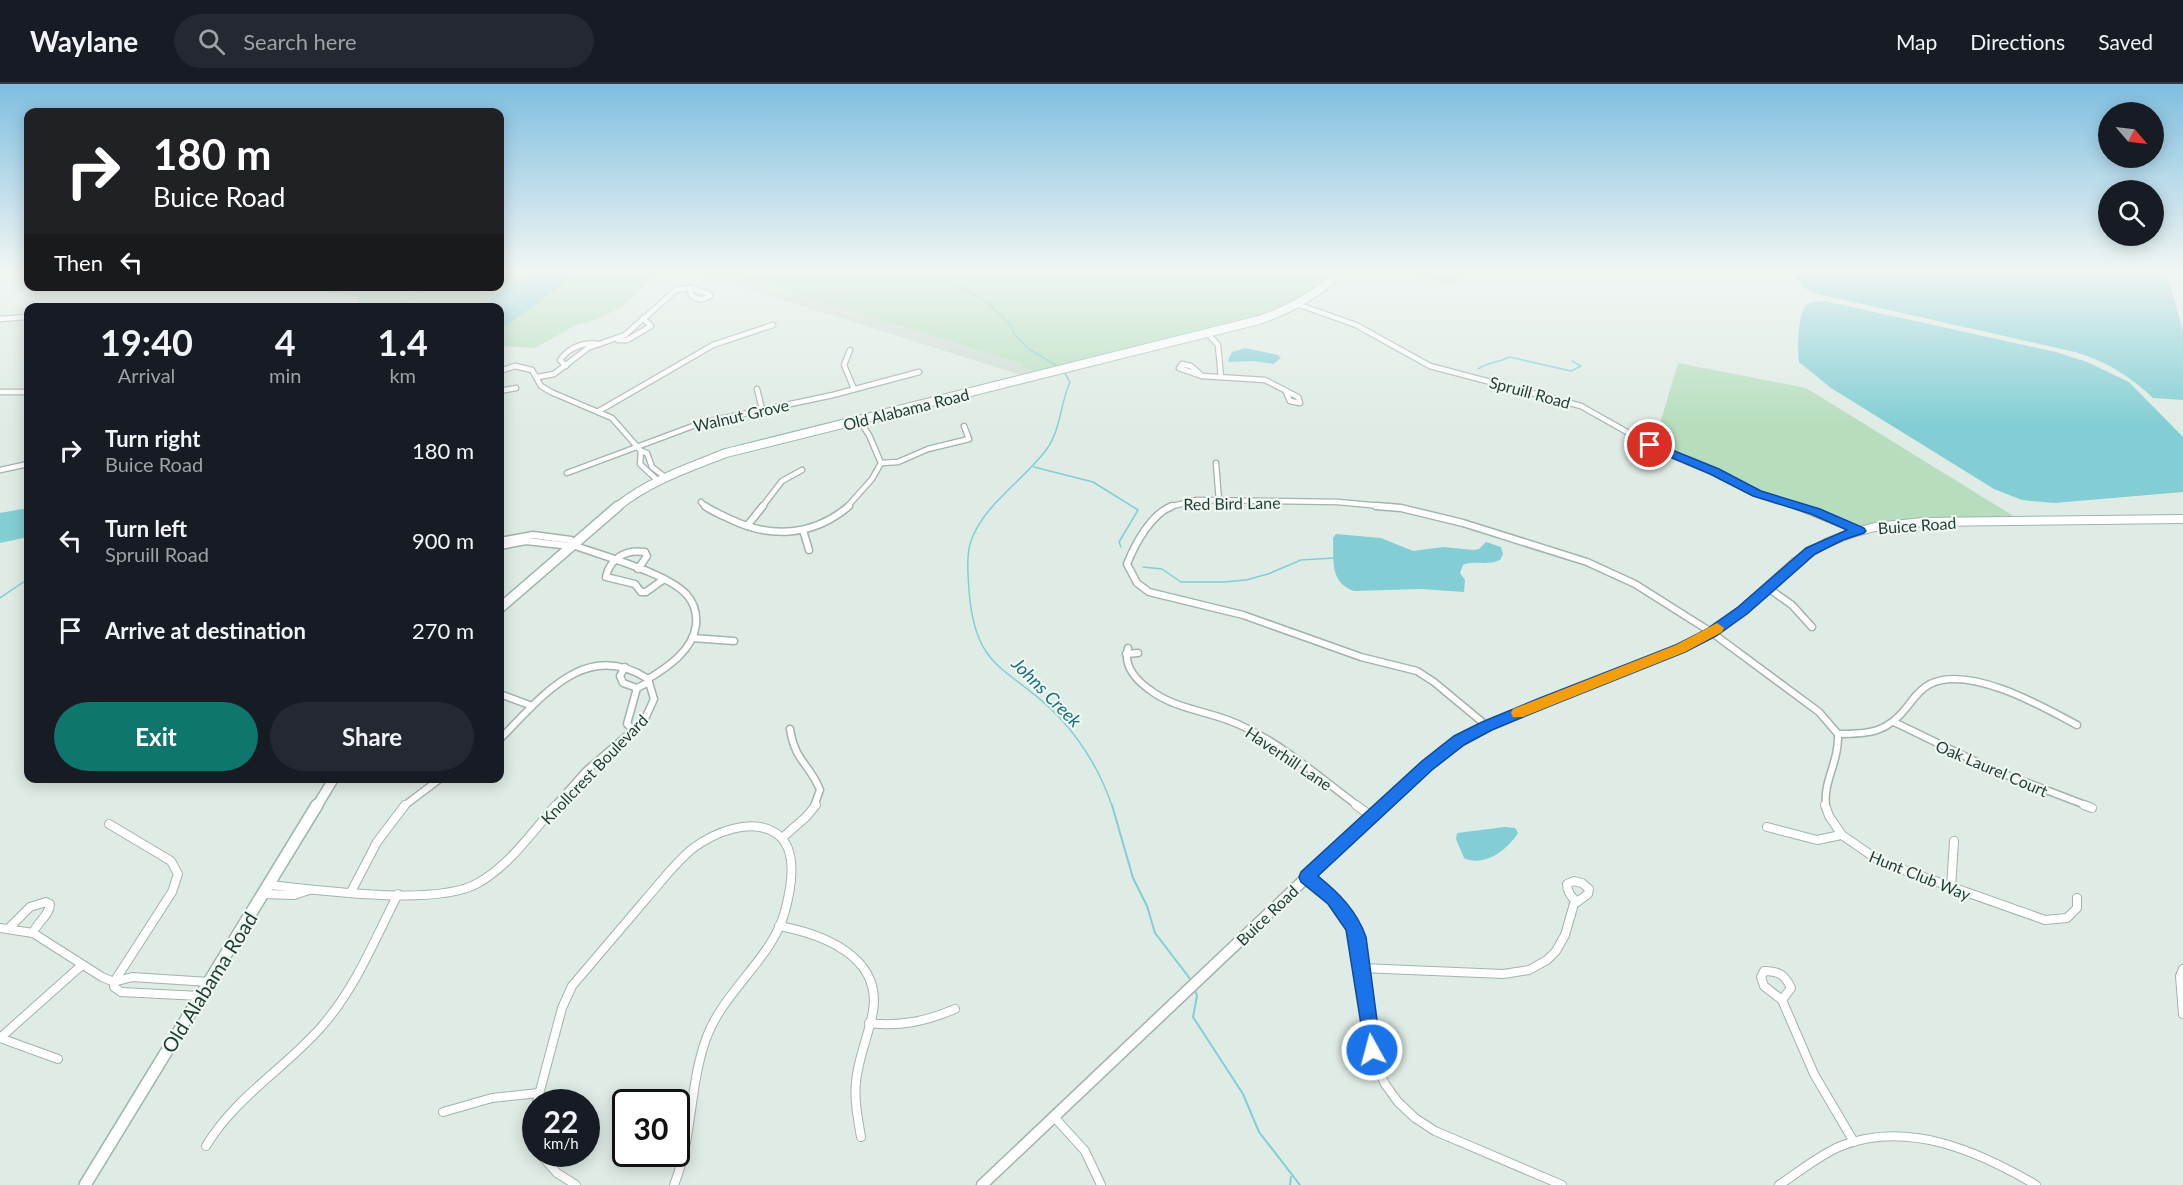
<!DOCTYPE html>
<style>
:root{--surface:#171b24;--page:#242831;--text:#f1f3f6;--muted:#9ea1a6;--line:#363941;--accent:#0f766e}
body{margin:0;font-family:Lato,sans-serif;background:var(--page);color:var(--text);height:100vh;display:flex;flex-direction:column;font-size:22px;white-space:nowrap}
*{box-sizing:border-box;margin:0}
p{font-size:20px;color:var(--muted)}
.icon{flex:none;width:33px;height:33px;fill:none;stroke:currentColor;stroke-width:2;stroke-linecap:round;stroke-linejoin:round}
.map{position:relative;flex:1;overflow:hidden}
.side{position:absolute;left:24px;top:219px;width:480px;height:480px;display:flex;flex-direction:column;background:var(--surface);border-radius:12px;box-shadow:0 3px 15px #0003}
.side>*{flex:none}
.banner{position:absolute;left:24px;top:24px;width:480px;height:183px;border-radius:12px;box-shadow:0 3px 15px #0003;background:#202124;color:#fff;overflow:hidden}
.needle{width:39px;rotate:118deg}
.fabs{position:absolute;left:2098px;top:18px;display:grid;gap:12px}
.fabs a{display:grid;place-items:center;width:66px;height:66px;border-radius:50%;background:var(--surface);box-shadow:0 3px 15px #0003;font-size:30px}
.speed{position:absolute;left:522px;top:1005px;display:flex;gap:12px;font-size:30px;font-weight:700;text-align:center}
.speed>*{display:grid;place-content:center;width:78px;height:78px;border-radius:50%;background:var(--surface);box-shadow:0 3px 15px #0003;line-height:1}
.speed small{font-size:15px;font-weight:400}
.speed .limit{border:3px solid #111;border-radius:9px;background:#fff;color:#111}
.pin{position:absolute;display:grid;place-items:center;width:51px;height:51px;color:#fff;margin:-26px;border:3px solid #fff;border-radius:50%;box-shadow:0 2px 6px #0007}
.me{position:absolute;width:66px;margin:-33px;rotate:353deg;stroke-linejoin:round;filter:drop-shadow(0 0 4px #0008)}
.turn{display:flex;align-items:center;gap:21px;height:126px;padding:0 30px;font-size:27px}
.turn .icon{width:78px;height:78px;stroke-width:2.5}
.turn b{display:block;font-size:42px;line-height:51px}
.then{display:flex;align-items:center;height:57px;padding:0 30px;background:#0003;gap:12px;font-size:22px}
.eta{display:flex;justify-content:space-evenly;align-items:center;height:102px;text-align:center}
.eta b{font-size:36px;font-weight:700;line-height:42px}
.action{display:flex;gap:12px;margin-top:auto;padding:12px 30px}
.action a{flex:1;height:69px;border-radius:36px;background:var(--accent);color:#fff;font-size:24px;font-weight:700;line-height:69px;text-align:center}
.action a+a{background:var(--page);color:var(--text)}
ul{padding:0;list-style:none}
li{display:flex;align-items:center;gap:18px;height:90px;padding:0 30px}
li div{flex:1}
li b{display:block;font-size:22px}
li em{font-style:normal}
header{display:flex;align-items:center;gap:36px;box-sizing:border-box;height:84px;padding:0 30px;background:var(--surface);border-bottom:2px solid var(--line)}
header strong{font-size:28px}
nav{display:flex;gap:33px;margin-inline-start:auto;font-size:21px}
.search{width:420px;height:54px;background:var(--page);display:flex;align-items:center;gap:15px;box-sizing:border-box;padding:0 21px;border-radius:33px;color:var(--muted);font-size:22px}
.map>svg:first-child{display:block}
.built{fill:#cddbd3}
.green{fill:#b6debe}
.water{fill:#83ced4}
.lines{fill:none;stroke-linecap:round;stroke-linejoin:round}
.stream-far1{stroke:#83ced4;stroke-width:1.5}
.stream{stroke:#83ced4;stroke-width:2}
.minor-far2-casing{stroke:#a2b3ac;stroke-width:7}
.minor-far1-casing{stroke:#a2b3ac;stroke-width:9}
.minor-casing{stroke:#a2b3ac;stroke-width:10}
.tertiary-far1-casing{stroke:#a2b3ac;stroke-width:10}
.tertiary-casing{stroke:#a2b3ac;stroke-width:13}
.secondary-far2-casing{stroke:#9db7ac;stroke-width:10}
.secondary-far1-casing{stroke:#9db7ac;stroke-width:12}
.secondary-casing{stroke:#9db7ac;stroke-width:14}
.minor-far2{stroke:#fff;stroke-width:4.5}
.minor-far1{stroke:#fff;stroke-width:6}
.minor{stroke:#fff;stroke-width:8}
.tertiary-far1{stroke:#fff;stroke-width:8}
.tertiary{stroke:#fff;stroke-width:10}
.secondary-far2{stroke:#fff;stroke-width:8}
.secondary-far1{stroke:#fff;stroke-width:9}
.secondary{stroke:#fff;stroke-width:11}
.route{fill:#1a73e8;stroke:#114b97;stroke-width:1.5}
.slow{fill:#f59e0b}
.labels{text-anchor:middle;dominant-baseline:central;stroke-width:4.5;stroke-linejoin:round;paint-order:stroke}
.street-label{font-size:16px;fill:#1f3c32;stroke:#eff8f3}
.water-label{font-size:18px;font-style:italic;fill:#16727a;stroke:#eff8f3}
.near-street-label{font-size:20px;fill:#1f3c32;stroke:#eff8f3}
</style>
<header>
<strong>Waylane</strong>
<div class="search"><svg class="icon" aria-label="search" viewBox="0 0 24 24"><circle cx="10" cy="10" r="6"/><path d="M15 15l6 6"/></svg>Search here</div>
<nav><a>Map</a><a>Directions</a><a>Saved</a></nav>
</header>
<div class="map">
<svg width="2183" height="1101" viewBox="0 0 2183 1101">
<rect width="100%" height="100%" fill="#dfebe5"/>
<path class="built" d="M 688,186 L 719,186 L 1023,280 L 1048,290 L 1031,294 Z"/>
<g class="green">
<path d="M 500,186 L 535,186 L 496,211 L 483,223 L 358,223 L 358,213 L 299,203 L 500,202 Z"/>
<path d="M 573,186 L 662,186 L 620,224 L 593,237 L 576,241 L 535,264 L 500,262 L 500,241 Z"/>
<path d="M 719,186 L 1340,186 L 1301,215 L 1270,232 L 1215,250 L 1162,264 L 1092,278 L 1047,292 L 1022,283 L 1023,280 Z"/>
<path d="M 1397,186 L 1465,186 L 1466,188 L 1452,202 Z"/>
<path d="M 1678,279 L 1806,304 L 2015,433 L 1881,441 L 1863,445 L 1751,409 L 1704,383 L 1653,363 Z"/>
</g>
<g class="water">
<path d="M 535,186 L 583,186 L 500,246 L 500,224 L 483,223 L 496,211 Z"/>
<path d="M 1788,186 L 2164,186 L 2167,191 L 2183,246 L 2183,316 L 2153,314 C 2130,292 2106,277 2075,268 L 1813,209 L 1804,204 Z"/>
<path d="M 1825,217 L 2056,268 L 2087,278 L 2129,298 L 2183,353 L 2183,408 L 2054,419 L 2022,416 L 1994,405 L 1831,304 L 1799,278 C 1797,267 1798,228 1806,221 C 1811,217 1819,218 1825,217 Z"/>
<path d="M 1245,264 L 1278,271 L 1281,274 L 1273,280 L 1254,277 L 1229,278 L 1228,276 L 1232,268 Z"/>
<path d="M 28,424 L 28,453 L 0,459 L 0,429 Z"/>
<path d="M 1336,450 L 1381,454 L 1413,467 L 1443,463 L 1474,466 L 1479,465 L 1486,458 L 1501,463 L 1503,470 L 1500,476 C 1487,482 1475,476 1463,481 L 1460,489 L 1465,496 L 1464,508 L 1421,505 L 1354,507 C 1329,498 1334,476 1333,454 Z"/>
<path d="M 1505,743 L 1515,744 L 1518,749 C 1508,765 1484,784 1464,774 L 1456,755 L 1457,749 Z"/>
</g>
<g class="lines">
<g class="stream-far1">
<path d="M 926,186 L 951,197 L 988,219 L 1010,240 L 1015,251 L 1029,265 L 1059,283"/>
<path d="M 407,224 L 405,218 L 424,202"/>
<path d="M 1478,285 C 1488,278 1498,279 1509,273 L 1571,287 L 1581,282 L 1572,277"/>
<path d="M 1064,288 L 1070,298 C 1060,320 1061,346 1046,366 C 1024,396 984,420 971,457 C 966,472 968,491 969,506 C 975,590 1011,582 1059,633 C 1084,660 1101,689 1112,722"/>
<path d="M 1034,383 L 1093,398 L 1138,426 L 1119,458 L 1121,463"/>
<path d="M 1143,483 L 1162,485 L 1181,498 L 1224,498 L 1246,496 L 1268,490 L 1301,476 L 1334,474"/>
<path d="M 0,514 L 28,495"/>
</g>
<g class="stream">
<path d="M 1112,721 L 1133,794 L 1147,822 L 1155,849 L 1191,896"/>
<path d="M 1195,906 L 1197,912 L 1193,933 L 1243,1010 L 1259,1048 L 1300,1101"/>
<path d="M 1290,1101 L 1291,1093"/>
</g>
<defs>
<g id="minor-far2">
<path d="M 690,204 L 709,210 L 710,212 C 703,217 697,216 691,211 Z"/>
<path d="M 1297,220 L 1356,241 L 1430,282 L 1581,322 L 1650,361 L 1714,387 L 1757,409 L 1803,423"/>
<path d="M 0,235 L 28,233"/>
<path d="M 1208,250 L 1218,261 L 1221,293"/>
<path d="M 618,256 L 627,256 L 651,242 L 643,234"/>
<path d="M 850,266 L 844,281 L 854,305"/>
<path d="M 1182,280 L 1191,282 L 1202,292 L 1179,284 Z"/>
<path d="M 566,282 L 560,276 C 570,263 583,258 599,260"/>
<path d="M 500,287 L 515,282 L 532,286 L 541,302 L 551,308 L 612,334 L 641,367 L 647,369 L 652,383 L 665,393"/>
<path d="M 1202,292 L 1265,296 L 1298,313 L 1300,319 L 1290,317 L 1286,308"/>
<path d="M 538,293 L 554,290 L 588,264 L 625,251 L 676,206 L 690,204"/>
<path d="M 757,305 L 762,325"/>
<path d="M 500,307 L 516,304"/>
<path d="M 0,308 L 28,308"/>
<path d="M 599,327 L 713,261 L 773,241"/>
<path d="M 641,367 L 640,380 L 657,396"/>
<path d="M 881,379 L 898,378 L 928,365 L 969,355 L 964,342"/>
<path d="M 1216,379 L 1219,417"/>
<path d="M 0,386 L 28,380"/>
<path d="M 567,389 L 701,339 L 833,311 L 919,288"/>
<path d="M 701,418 L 706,423"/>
<path d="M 762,423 L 782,397 L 802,386"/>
<path d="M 847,423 L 872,395 L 881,379 L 869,351 L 859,336"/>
<path d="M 1169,423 L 1197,416 L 1338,418 L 1392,423"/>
</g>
<g id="minor-far1">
<path d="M 705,422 C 712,427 721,431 730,435 C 771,455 814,452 849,422"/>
<path d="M 1172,422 C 1151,430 1135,460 1127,480 L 1137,499 L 1149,508 L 1243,531 L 1361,573 L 1417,587 L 1434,598 L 1487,642"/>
<path d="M 1376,422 L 1401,424 L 1463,439 L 1587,478 L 1635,500 L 1711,548 L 1819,628 L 1838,650 C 1839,679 1823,696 1826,722"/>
<path d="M 1798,422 L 1860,447"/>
<path d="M 747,442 L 763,422"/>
<path d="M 803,446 L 809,466"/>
<path d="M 500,457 L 533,451 L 571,456 L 573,461 C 602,472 668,489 687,511 C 695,520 697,530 696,541 C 693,566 668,583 648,595"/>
<path d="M 500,462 L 526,457 L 570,462"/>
<path d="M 638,485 L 647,472 L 645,468 C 626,465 610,474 606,493 L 635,500 L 641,508 L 646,508 L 664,495"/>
<path d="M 1768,504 L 1792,521 L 1812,543"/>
<path d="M 692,554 L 734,557"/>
<path d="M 1128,564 C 1123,582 1136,596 1150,606 C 1176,626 1211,627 1240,641 C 1284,661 1320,694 1358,722"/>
<path d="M 1126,570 L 1138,569"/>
<path d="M 625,583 L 620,592 L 623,599 L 637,604 L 649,598"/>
<path d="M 500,610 L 532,622"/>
<path d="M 1894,638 L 1991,685 L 2088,722"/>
<path d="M 790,645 C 795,678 810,680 820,706 L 814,722"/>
<path d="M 635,647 L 627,640 L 637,604"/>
<path d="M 1838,650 C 1869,650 1887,649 1907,623 C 1913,615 1920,605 1930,600 C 1970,581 2042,622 2077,641"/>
<path d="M 500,655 C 541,614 585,554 648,595 L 654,615 L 644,637 L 586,687 L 555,722"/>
<path d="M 404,722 L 441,694"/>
</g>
<g id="minor">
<path d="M 1356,721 L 1371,732"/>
<path d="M 1825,721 L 1829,732 L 1842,751 L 1881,778 L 2045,836 L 2067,834 L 2077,824 L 2077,814"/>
<path d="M 2084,721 L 2092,724"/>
<path d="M 109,740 L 171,777 L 178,790 L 172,808 L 114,898"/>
<path d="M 1767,743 L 1817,756 L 1841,751"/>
<path d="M 782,754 L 806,733 L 816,721"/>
<path d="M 1307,793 C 1329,810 1347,827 1357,853 L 1375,978 L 1385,1000 L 1398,1018 L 1415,1034 L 1435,1047 L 1562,1101"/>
<path d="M 1574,797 L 1582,799 L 1589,805 L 1588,810 L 1577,818 C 1571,813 1567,808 1567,800 Z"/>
<path d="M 269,801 C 319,806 437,823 478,799 C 510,781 532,748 556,721"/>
<path d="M 1951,804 L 1954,757"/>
<path d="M 351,808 L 377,758 L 405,721"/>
<path d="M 264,810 L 294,811 L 309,806"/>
<path d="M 779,842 C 823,850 882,873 873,927 C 869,951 858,974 856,998 C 854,1016 858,1035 861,1053"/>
<path d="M 0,844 L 33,849 L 102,893 L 114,898 L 114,903 L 121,908 L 200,912"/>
<path d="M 9,844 L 30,823 L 46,818 L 50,820 C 50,831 37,838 33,849"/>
<path d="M 1362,884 L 1503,890 L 1529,886 L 1547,876 L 1556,867 L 1565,851 L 1574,820 L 1577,818"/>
<path d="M 2183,885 L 2180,892 L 2183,930"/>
<path d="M 1764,887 C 1779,887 1785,891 1791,904 L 1782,916 L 1764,902 L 1761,893 Z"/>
<path d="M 114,898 L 132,893 L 209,898"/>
<path d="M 1782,916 L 1814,990 L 1854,1058"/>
<path d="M 869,939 C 901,943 926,937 955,925"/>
<path d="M 0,954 L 82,881"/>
<path d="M 0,954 L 58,975"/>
<path d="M 537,1018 L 562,924 L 572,902 C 597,873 621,844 646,815 C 661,798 675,779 692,765 C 713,749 752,732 777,750 C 799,766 791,805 785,827 C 773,874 723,907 706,955 C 689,1002 693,1054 674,1101"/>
<path d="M 536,1024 L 534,1047 L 536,1055"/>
<path d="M 443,1028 L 492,1014 L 539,1009"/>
<path d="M 1055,1034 L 1085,1067 L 1101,1101"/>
<path d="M 206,1062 C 236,1012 286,984 323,941 C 356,903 375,855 398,810"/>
<path d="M 540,1070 L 557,1089 L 576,1101"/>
<path d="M 1779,1101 C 1799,1088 1819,1071 1841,1062 C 1908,1036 1978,1067 2036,1101"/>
</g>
<path id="tertiary-far1" d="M 1382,722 C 1415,692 1448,664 1487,642 L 1696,557 L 1742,526 L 1795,478 L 1826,459 L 1852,449 L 1875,443 L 1923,438 L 2183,435"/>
<path id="tertiary" d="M 982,1101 L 1383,721"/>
<path id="secondary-far2" d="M 617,423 C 649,397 688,384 726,369 L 1259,236 C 1291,225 1318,210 1342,186"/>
<g id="secondary-far1">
<path d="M 500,524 L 618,422"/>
<path d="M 317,722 L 334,694"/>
</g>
<path id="secondary" d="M 85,1101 L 317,721"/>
</defs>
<use href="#minor-far2" class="minor-far2-casing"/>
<use href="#minor-far1" class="minor-far1-casing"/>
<use href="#minor" class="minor-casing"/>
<use href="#tertiary-far1" class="tertiary-far1-casing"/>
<use href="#tertiary" class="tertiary-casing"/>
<use href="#secondary-far2" class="secondary-far2-casing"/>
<use href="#secondary-far1" class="secondary-far1-casing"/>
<use href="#secondary" class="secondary-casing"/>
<use href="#minor-far2" class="minor-far2"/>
<use href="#minor-far1" class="minor-far1"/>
<use href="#minor" class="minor"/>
<use href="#tertiary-far1" class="tertiary-far1"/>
<use href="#tertiary" class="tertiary"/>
<use href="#secondary-far2" class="secondary-far2"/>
<use href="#secondary-far1" class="secondary-far1"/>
<use href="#secondary" class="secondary"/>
</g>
<linearGradient id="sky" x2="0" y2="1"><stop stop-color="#7fbee0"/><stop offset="0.55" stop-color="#f1f6f3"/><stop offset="1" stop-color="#f1f6f3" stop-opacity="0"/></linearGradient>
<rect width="2183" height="340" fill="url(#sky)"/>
<path class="route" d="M 1650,357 L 1719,385 L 1761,407 L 1820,425 L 1864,444 L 1866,447 L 1864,449 L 1843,456 L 1815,470 L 1747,530 L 1716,552 L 1685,568 L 1550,622 L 1492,646 L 1464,661 L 1432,686 L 1318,792 C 1339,809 1357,827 1366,853 L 1381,966 L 1379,972 L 1372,975 L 1366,972 L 1346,846 L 1328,820 L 1301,798 L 1299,793 L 1301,788 L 1422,677 L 1454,652 L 1482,638 L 1540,614 L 1676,561 L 1707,545 L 1738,523 L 1806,464 L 1847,446 L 1811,430 L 1753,412 L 1710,390 L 1646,363 L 1646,358 Z"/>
<path class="slow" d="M 1717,539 L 1724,544 L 1722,548 L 1685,568 L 1523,633 L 1513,633 L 1511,629 L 1513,625 L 1676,561 Z"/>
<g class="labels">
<g class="street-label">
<text transform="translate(1530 308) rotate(15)">Spruill Road</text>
<text transform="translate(906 325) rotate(-14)">Old Alabama Road</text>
<text transform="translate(741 331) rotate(-13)">Walnut Grove</text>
<text transform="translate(1232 419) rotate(-1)">Red Bird Lane</text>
<text transform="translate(1917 441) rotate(-4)">Buice Road</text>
<text transform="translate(1289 674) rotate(34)">Haverhill Lane</text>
<text transform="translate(1992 684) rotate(23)">Oak Laurel Court</text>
<text transform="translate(594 685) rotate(-46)">Knollcrest Boulevard</text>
<text transform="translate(1920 791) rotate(22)">Hunt Club Way</text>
<text transform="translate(1267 831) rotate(-44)">Buice Road</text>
</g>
<g class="water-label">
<text transform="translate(1047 608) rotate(45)">Johns Creek</text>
</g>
<g class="near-street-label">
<text transform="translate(209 898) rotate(-58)">Old Alabama Road</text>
</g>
</g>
</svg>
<div class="fabs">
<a><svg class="needle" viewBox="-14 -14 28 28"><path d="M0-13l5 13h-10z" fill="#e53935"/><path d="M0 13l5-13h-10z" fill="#9ea1a6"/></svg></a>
<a><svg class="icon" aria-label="search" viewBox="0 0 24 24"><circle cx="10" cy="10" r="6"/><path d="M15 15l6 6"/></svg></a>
</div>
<div class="speed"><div>22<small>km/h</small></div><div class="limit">30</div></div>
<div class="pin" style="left:1650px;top:361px;background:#d93025"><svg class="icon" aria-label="arrive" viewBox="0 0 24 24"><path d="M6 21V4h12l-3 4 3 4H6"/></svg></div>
<svg class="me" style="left:1372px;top:966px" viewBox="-20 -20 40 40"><circle r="17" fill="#1a73e8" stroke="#fff" stroke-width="3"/><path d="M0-11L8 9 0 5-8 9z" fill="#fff"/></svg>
<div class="banner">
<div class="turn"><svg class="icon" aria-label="right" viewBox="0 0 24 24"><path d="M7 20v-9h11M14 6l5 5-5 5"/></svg><div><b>180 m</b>Buice Road</div></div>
<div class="then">Then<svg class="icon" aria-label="left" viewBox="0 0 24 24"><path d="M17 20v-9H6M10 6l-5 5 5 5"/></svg></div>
</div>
<section class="side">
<div class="eta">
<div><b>19:40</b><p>Arrival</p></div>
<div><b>4</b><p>min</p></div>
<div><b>1.4</b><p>km</p></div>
</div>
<ul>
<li><svg class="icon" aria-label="right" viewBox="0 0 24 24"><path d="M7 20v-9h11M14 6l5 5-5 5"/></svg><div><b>Turn right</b><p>Buice Road</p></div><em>180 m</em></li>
<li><svg class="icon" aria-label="left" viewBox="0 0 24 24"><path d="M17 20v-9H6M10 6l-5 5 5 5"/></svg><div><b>Turn left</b><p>Spruill Road</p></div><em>900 m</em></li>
<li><svg class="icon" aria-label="arrive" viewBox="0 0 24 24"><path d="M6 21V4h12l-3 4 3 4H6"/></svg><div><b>Arrive at destination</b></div><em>270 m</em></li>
</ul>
<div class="action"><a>Exit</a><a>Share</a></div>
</section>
</div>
